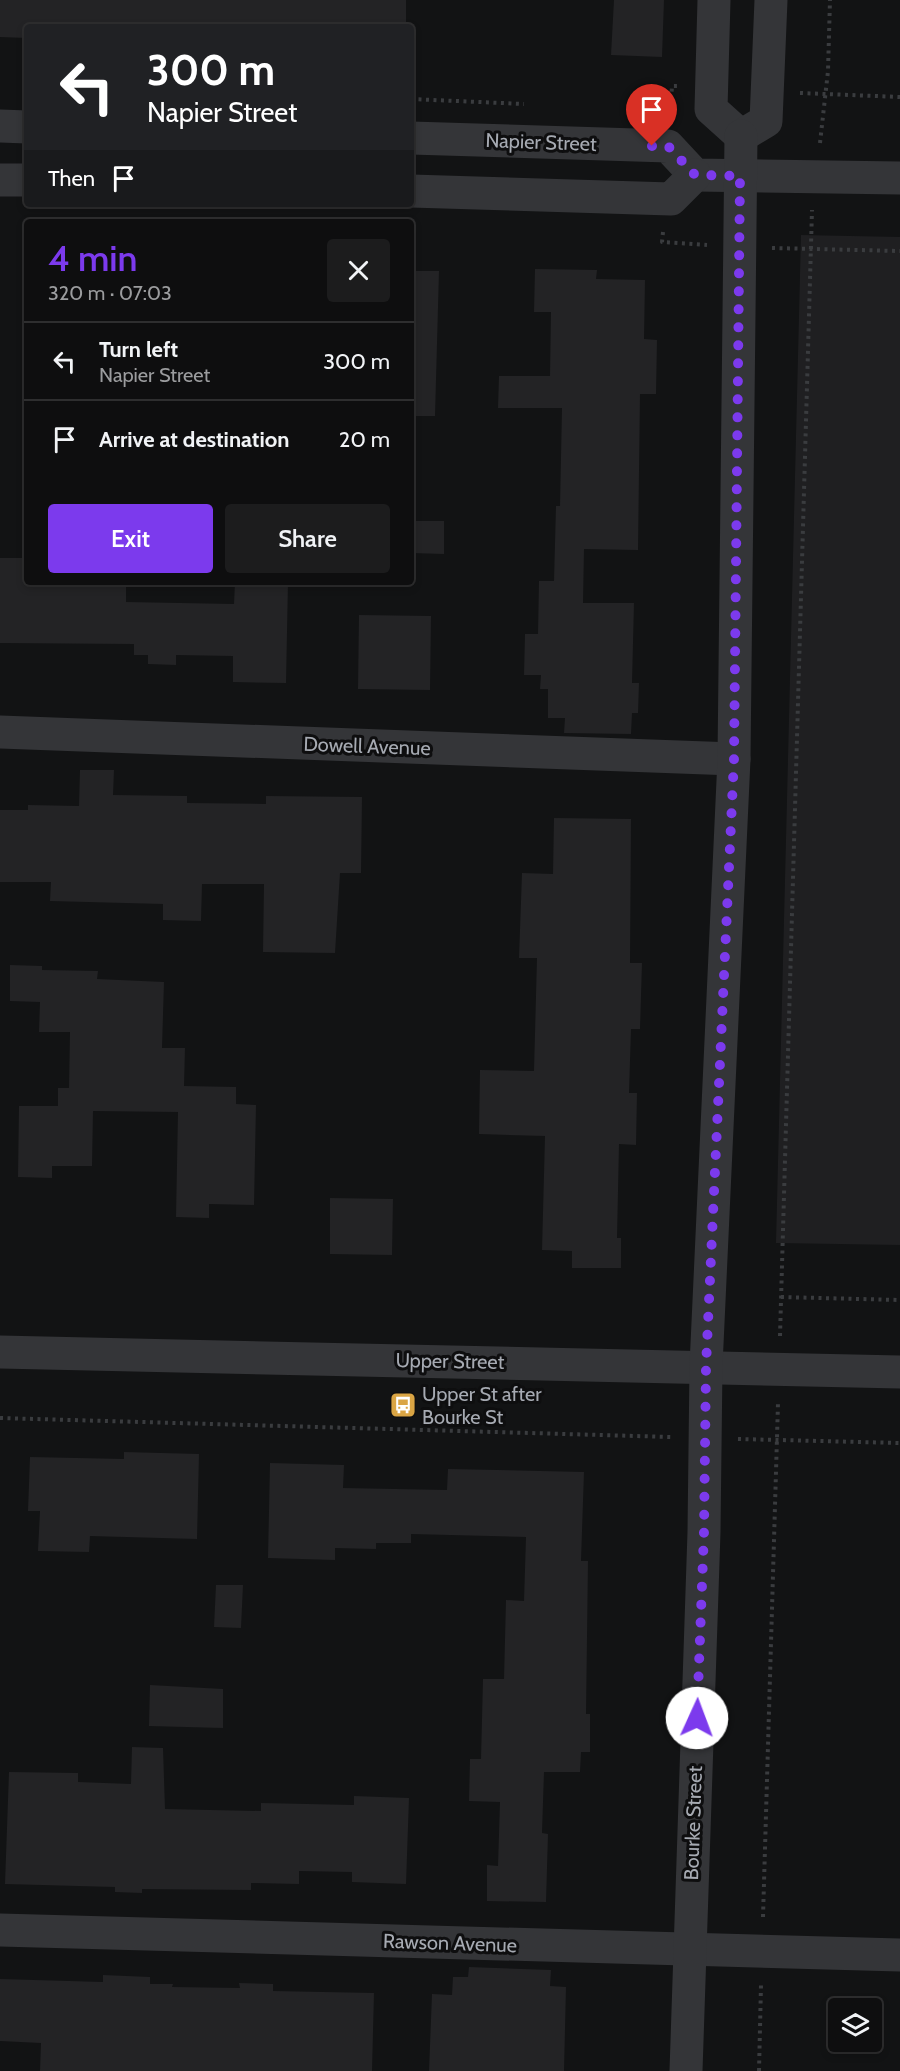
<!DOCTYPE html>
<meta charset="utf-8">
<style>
:root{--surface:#0e0e0f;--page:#1c1c1d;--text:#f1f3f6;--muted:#9b9c9e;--line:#2e2e2f;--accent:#7c3aed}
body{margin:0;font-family:Cabin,sans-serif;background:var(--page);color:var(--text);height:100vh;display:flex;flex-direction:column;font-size:22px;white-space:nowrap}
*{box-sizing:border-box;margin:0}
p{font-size:20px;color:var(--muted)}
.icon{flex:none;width:33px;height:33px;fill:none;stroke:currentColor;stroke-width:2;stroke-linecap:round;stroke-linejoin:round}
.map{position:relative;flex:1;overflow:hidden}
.panel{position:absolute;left:24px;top:219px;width:390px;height:366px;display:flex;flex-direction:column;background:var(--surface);border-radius:6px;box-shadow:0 3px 9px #0003,0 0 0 2px var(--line)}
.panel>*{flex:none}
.top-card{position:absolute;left:24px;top:24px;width:390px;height:183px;border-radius:6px;box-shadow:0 3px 9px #0003,0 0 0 2px var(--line);background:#202124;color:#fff;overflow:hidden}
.controls{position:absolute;left:828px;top:1998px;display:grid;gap:12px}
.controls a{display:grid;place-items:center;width:54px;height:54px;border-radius:6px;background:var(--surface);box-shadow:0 3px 9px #0003,0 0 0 2px var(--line);font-size:30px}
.pin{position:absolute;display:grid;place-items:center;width:51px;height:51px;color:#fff;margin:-62px -26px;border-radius:50% 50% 50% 0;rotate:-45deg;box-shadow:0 0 6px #0007}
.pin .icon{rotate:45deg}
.me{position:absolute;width:66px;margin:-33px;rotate:2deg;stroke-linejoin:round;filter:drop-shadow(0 0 4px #0008)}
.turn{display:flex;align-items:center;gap:21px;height:126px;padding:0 24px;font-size:27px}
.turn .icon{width:78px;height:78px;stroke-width:2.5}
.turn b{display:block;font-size:42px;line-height:51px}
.then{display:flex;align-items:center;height:57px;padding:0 24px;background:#0003;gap:12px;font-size:22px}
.round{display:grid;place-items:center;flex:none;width:63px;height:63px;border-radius:6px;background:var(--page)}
.overview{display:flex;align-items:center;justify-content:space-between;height:102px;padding:0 24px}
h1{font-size:36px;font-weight:600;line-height:45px;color:var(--accent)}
.primary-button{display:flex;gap:12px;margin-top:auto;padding:12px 24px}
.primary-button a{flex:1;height:69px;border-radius:6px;background:var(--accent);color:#fff;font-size:24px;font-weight:600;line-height:69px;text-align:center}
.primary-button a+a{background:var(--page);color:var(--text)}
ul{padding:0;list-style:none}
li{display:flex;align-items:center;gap:18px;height:78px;padding:0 24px;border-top:2px solid var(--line)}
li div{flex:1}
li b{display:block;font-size:22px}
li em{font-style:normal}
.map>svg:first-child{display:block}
.built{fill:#1f1f21}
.building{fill:#232325}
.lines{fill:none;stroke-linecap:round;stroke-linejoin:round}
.path{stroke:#3a3c3f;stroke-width:4;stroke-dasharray:3 4.5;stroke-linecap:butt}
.minor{stroke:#343538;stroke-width:33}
.route{stroke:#7c3aed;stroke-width:10;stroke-dasharray:0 18}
.labels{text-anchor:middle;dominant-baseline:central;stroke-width:6;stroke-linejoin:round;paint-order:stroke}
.street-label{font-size:20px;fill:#a6aab2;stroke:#0e0e0f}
.poi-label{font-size:20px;fill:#a6aab2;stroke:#0e0e0f;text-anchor:start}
</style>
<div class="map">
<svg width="900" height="2071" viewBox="0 0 900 2071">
<rect width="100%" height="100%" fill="#121314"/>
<path class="built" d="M 801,235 L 900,237 L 900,1245 L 776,1243 Z"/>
<g class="building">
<path d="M 0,0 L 406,0 L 406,27 L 27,27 L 27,38 L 0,37 Z"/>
<path d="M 614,0 L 664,0 L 662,57 L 611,55 Z"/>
<path d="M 535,269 L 597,270 L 596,279 L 645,280 L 644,339 L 657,340 L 656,394 L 640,394 L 638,550 L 584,549 L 583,603 L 634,603 L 632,683 L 639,683 L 638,713 L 632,713 L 631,734 L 564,733 L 565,718 L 548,718 L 548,689 L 540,689 L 541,675 L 524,675 L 525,634 L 538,634 L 539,581 L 554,581 L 556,506 L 560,506 L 562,408 L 498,408 L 499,376 L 550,376 L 551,312 L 534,312 Z"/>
<path d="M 411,271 L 439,271 L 435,416 L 411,416 Z"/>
<path d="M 411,521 L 444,521 L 444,554 L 411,553 Z"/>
<path d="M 0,558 L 27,558 L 27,582 L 126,582 L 126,602 L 234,604 L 235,582 L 288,582 L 286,683 L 233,682 L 233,656 L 176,655 L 176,665 L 148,664 L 148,655 L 134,655 L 134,644 L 0,643 Z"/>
<path d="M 359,615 L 431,616 L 430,690 L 358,689 Z"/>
<path d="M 80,770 L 114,770 L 113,795 L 187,796 L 187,803 L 266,804 L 266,796 L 362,797 L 361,873 L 340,873 L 335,953 L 263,952 L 264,884 L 202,884 L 201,921 L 163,920 L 163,904 L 50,901 L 51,882 L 0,882 L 0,810 L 28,810 L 28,805 L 79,806 Z"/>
<path d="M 554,818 L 631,819 L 630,963 L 642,963 L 640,1029 L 631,1029 L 629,1093 L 637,1093 L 636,1145 L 619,1144 L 617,1238 L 621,1238 L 621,1268 L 572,1268 L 572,1251 L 542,1250 L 545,1136 L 479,1134 L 480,1070 L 534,1071 L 537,958 L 519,958 L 522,873 L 553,874 Z"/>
<path d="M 10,965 L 42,966 L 42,970 L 98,971 L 97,979 L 164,982 L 162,1048 L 185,1048 L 184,1086 L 236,1087 L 236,1104 L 256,1105 L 254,1205 L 209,1204 L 209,1218 L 176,1217 L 178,1112 L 93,1111 L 92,1166 L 52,1166 L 52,1178 L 18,1177 L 19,1106 L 58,1106 L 58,1088 L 69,1088 L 70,1032 L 39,1032 L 40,1002 L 10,1001 Z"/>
<path d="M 330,1198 L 393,1199 L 392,1255 L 330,1254 Z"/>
<path d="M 124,1452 L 199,1454 L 197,1539 L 90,1536 L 89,1552 L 38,1551 L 40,1511 L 28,1511 L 30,1457 L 124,1459 Z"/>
<path d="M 270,1463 L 344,1465 L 343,1488 L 447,1490 L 448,1469 L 584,1472 L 581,1561 L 588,1561 L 586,1714 L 590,1714 L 590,1752 L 581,1752 L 580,1772 L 544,1772 L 542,1833 L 548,1834 L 546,1902 L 487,1901 L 487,1865 L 498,1866 L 500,1802 L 469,1801 L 470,1759 L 481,1759 L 483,1679 L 504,1679 L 506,1600 L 524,1601 L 526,1537 L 411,1534 L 411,1543 L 376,1543 L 376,1549 L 335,1548 L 335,1560 L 268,1558 Z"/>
<path d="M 216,1585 L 243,1585 L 241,1628 L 214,1627 Z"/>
<path d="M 150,1685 L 223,1689 L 223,1728 L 149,1726 Z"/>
<path d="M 132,1747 L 163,1748 L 165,1809 L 261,1811 L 261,1803 L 354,1805 L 354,1796 L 409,1798 L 406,1884 L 352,1882 L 352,1872 L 299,1871 L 299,1884 L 251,1883 L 251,1890 L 142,1889 L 142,1893 L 115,1892 L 115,1887 L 5,1884 L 9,1772 L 78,1773 L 78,1782 L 131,1784 Z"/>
<path d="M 469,1967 L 551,1970 L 550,1986 L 566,1987 L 564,2071 L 429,2071 L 432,1994 L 452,1995 L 453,1977 L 468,1977 Z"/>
<path d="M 103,1975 L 150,1977 L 150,1984 L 173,1984 L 172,1987 L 240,1988 L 239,1983 L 273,1984 L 273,1991 L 374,1993 L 372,2071 L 40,2071 L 41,2043 L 0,2041 L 0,1979 L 103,1982 Z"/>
</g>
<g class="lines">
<g class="path">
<path d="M 800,93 L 900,97"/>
<path d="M 411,99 L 524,104"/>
<path d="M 670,114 L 672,86 L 678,86"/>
<path d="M 820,143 L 828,71 L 830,0"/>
<path d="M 663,232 L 662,242 L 707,245"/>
<path d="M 772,248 L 900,251"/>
<path d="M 781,1297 L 900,1300"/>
<path d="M 780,1336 L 812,210"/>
<path d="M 0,1418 L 671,1437"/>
<path d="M 738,1439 L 900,1443"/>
<path d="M 763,1917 L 778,1403"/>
<path d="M 759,2071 L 761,1985"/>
</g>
<g class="minor">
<path d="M 714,0 L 711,109 L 741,136"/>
<path d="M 0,126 L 27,127"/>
<path d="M 741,136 L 766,121 L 771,0"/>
<path d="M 411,138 L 668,146 L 695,175 L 900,178"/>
<path d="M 0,180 L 27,180"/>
<path d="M 411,191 L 671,199 L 695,175"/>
<path d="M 0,732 L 734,759"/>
<path d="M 0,1352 L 900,1372"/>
<path d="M 0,1930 L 900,1955"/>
<path d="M 686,2071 L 704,1532 L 706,1366 L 734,759 L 741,136"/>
</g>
</g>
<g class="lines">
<path class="route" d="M 652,146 L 668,146 L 695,175 L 740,176 L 734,759 L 706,1366 L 704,1532 L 697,1718"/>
</g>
<defs>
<symbol id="bus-square" viewBox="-11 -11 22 22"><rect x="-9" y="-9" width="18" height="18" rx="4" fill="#daa544" stroke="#0e0e0f"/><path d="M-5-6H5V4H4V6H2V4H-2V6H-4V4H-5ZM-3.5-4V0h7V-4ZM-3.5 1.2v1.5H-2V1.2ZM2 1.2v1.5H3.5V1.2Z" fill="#fff"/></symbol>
</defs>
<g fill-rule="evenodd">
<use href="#bus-square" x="388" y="1390" width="30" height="30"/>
</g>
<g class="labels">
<g class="street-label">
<text transform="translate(541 142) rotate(2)">Napier Street</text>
<text transform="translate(367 746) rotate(2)">Dowell Avenue</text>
<text transform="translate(450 1361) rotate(1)">Upper Street</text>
<text transform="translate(693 1823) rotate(-88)">Bourke Street</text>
<text transform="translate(450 1943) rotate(2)">Rawson Avenue</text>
</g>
<g class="poi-label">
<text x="422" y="1394">Upper St after<tspan x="422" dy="23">Bourke St</tspan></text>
</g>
</g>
</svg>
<div class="controls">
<a><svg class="icon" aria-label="layers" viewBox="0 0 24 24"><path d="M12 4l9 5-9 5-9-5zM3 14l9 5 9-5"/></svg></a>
</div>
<div class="pin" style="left:652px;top:146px;background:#d93025"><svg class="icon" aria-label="arrive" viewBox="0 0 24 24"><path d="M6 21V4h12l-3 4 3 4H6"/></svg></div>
<svg class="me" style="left:697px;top:1718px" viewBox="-20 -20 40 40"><circle r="19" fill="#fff"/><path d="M0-13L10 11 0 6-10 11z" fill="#7c3aed"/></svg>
<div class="top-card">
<div class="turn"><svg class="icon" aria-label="left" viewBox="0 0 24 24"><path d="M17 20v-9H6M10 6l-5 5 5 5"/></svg><div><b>300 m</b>Napier Street</div></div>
<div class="then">Then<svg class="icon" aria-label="arrive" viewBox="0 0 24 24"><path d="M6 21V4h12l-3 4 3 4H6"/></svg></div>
</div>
<section class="panel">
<div class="overview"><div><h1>4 min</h1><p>320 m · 07:03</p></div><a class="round"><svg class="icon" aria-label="close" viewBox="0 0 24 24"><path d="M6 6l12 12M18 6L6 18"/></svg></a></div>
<ul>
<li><svg class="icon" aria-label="left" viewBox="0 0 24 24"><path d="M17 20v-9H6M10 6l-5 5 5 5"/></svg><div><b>Turn left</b><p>Napier Street</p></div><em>300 m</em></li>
<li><svg class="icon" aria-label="arrive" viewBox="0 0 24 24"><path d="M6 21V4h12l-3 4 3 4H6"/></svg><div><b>Arrive at destination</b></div><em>20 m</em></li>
</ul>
<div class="primary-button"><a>Exit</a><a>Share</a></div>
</section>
</div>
